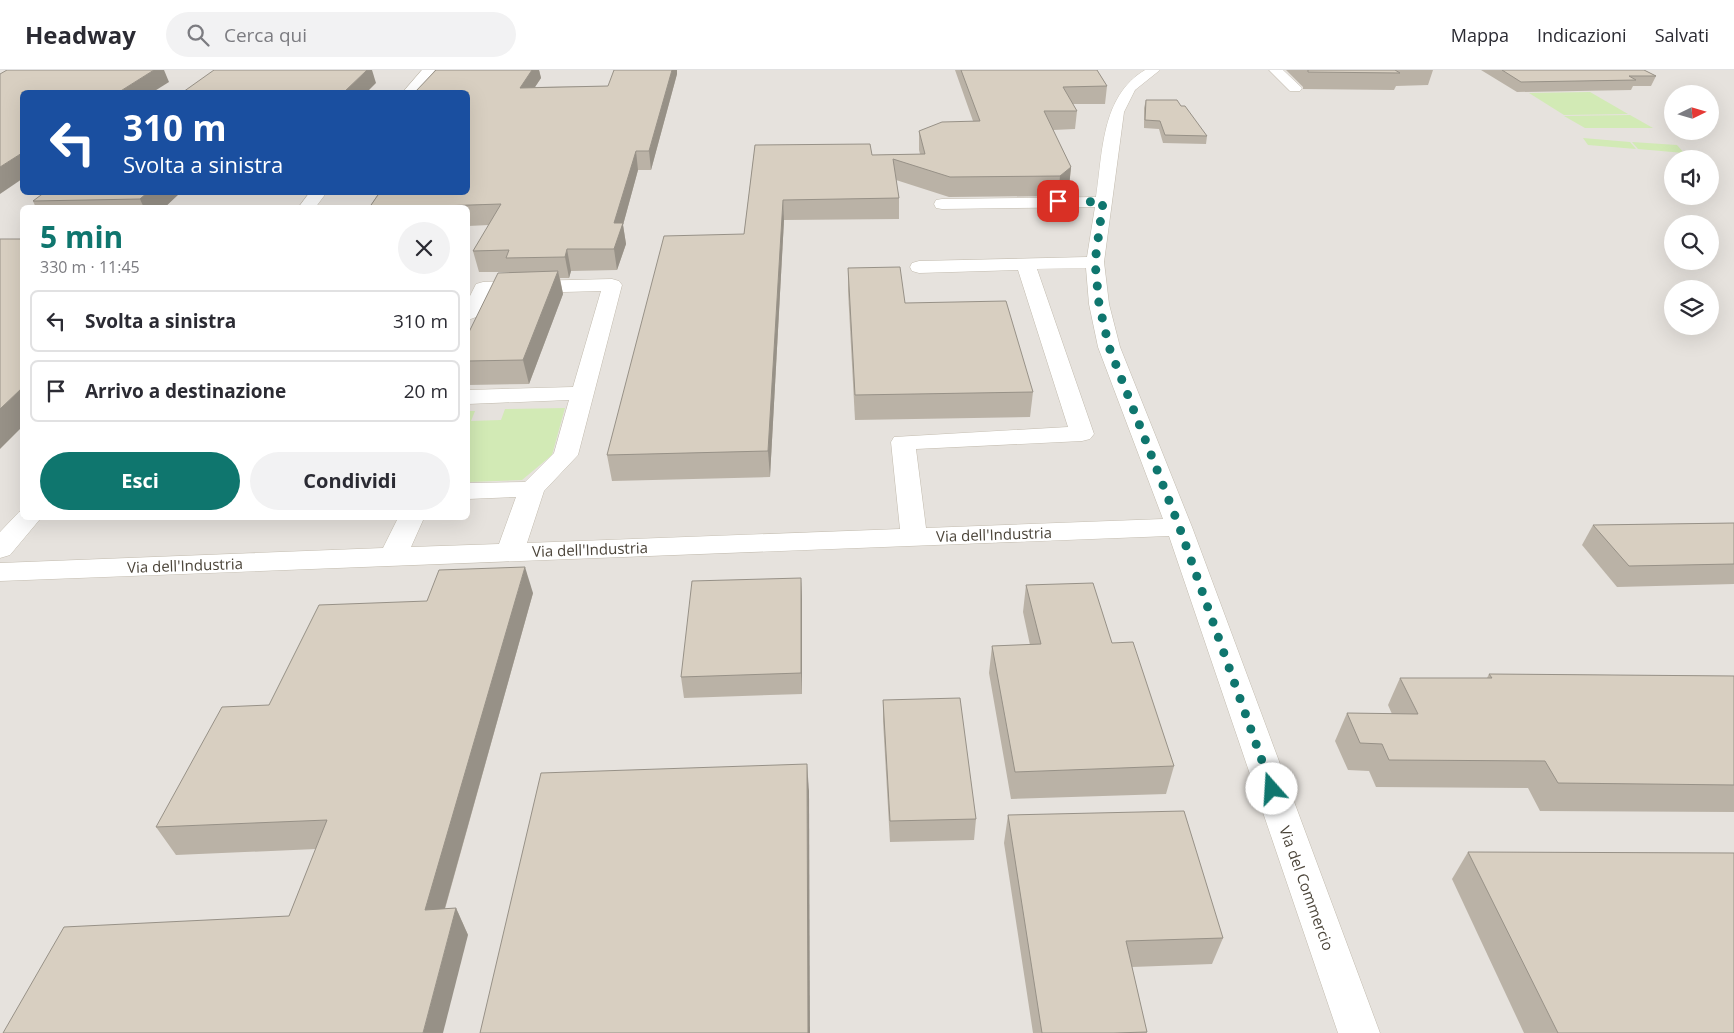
<!DOCTYPE html>
<html lang="it">
<meta charset="utf-8">
<style>
:root{--surface:#fff;--page:#f2f2f3;--text:#2b2b33;--muted:#7c7c81;--line:#e1e1e2;--accent:#0f766e}
body{margin:0;font-family:"Open Sans",sans-serif;background:var(--page);color:var(--text);height:100vh;display:flex;flex-direction:column;font-size:19px;white-space:nowrap}
*{box-sizing:border-box;margin:0}
p{font-size:16px;color:var(--muted)}
.icon{flex:none;width:28px;height:28px;fill:none;stroke:currentColor;stroke-width:2;stroke-linecap:round;stroke-linejoin:round}
.map{position:relative;flex:1;overflow:hidden}
.panel{position:absolute;left:20px;top:135px;width:450px;height:315px;display:flex;flex-direction:column;background:var(--surface);border-radius:8px;box-shadow:0 5px 20px #0002}
.panel>*{flex:none}
.guide{position:absolute;left:20px;top:20px;width:450px;height:105px;border-radius:8px;box-shadow:0 5px 20px #0002;background:#1a4fa0;color:#fff;overflow:hidden}
.needle{width:32px;rotate:85deg}
.controls{position:absolute;left:1664px;top:15px;display:grid;gap:10px}
.controls a{display:grid;place-items:center;width:55px;height:55px;border-radius:50%;background:var(--surface);box-shadow:0 5px 20px #0002;font-size:25px}
.pin{position:absolute;display:grid;place-items:center;width:42px;height:42px;color:#fff;margin:-21px;border-radius:10px;box-shadow:0 2px 8px #0006}
.me{position:absolute;width:55px;margin:-28px;rotate:341deg;stroke-linejoin:round;filter:drop-shadow(0 0 4px #0008)}
.turn{display:flex;align-items:center;gap:18px;height:105px;padding:0 20px;font-size:22px}
.turn .icon{width:65px;height:65px;stroke-width:2.5}
.turn b{display:block;font-size:35px;line-height:42px}
.round{display:grid;place-items:center;flex:none;width:52px;height:52px;border-radius:26px;background:var(--page)}
.head{display:flex;align-items:center;justify-content:space-between;height:85px;padding:0 20px}
h1{font-size:30px;font-weight:700;line-height:38px;color:var(--accent)}
.action{display:flex;gap:10px;margin-top:auto;padding:10px 20px}
.action a{flex:1;height:58px;border-radius:30px;background:var(--accent);color:#fff;font-size:20px;font-weight:700;line-height:58px;text-align:center}
.action a+a{background:var(--page);color:var(--text)}
ul{padding:0;list-style:none}
li{display:flex;align-items:center;gap:15px;height:62px;margin:0 10px 8px;padding:0 10px;border:2px solid var(--line);border-radius:8px}
li div{flex:1}
li b{display:block;font-size:19px}
li em{font-style:normal}
header{display:flex;align-items:center;gap:30px;box-sizing:border-box;height:70px;padding:0 25px;background:var(--surface);border-bottom:1px solid var(--line)}
header strong{font-size:24px}
nav{display:flex;gap:28px;margin-inline-start:auto;font-size:18px}
.search{width:350px;height:45px;background:var(--page);display:flex;align-items:center;gap:12px;box-sizing:border-box;padding:0 18px;border-radius:28px;color:var(--muted);font-size:19px}
.map>svg:first-child{display:block}
.industrial{fill:#e6e2dd;fill-rule:evenodd}
.green{fill:#d2eab5}
.lines{fill:none;stroke-linecap:round;stroke-linejoin:round}
.minor-casing{stroke:#c2bbae;stroke-width:1}
.minor{fill:#fff;fill-rule:evenodd}
.wall{fill:#bab2a6}
.shaded-wall{fill:#979187}
.building{fill:#d8cfc1;stroke:#979187}
.route{stroke:#0f766e;stroke-width:9;stroke-dasharray:0 16.2}
.labels{text-anchor:middle;dominant-baseline:central;stroke-width:4.5;stroke-linejoin:round;paint-order:stroke}
.street-label{font-size:15px;fill:#4b4439;stroke:#fff}
</style>
<header>
<strong>Headway</strong>
<div class="search"><svg class="icon" aria-label="search" viewBox="0 0 24 24"><circle cx="10" cy="10" r="6"/><path d="M15 15l6 6"/></svg>Cerca qui</div>
<nav><a>Mappa</a><a>Indicazioni</a><a>Salvati</a></nav>
</header>
<div class="map">
<svg width="1734" height="963" viewBox="0 0 1734 963">
<rect width="100%" height="100%" fill="#f6f3ec"/>
<path class="industrial" d="M 0,0 L 1734,0 L 1734,963 L 0,963 ZM 22,22 L 468,22 L 468,122 L 22,122 ZM 1672,24 L 1710,24 L 1710,61 L 1672,61 ZM 1672,89 L 1710,89 L 1710,126 L 1672,126 ZM 22,138 L 468,138 L 468,448 L 22,448 ZM 1672,154 L 1710,154 L 1710,191 L 1672,191 ZM 1672,219 L 1710,219 L 1710,256 L 1672,256 Z"/>
<g class="green">
<path d="M 1590,22 L 1628,44 L 1564,45 L 1529,23 Z"/>
<path d="M 1630,45 L 1653,58 L 1585,58 L 1564,46 Z"/>
<path d="M 1583,68 L 1630,72 L 1636,79 L 1588,75 Z"/>
<path d="M 1632,72 L 1677,75 L 1684,83 L 1638,79 Z"/>
<path d="M 565,338 L 552,385 L 522,410 L 468,412 L 468,341 L 475,341 L 471,351 L 501,350 L 505,339 Z"/>
</g>
<g class="lines">
<defs>
<g id="minor">
<path d="M 422,0 L 435,0 L 416,22 L 403,22 Z"/>
<path d="M 1145,0 L 1160,0 L 1135,20 L 1124,42 L 1104,192 L 1109,234 L 1120,277 L 1192,457 L 1380,963 L 1338,963 L 1169,466 L 0,511 L 0,493 L 383,478 L 398,448 L 424,448 L 411,477 L 499,474 L 516,427 L 468,429 L 468,413 L 525,412 L 554,383 L 569,330 L 468,334 L 468,320 L 573,317 L 601,221 L 490,224 L 479,246 L 468,250 L 468,230 L 476,214 L 483,212 L 612,209 L 619,211 L 622,215 L 578,385 L 544,421 L 527,473 L 900,459 L 891,372 L 894,367 L 1068,357 L 1018,200 L 919,203 L 912,201 L 910,197 L 912,193 L 919,191 L 1087,187 L 1095,137 L 942,139 L 936,138 L 934,134 L 936,130 L 942,129 L 1096,127 C 1103,82 1101,26 1145,0 ZM 1086,198 L 1089,234 L 1098,277 L 1163,449 L 926,458 L 916,379 L 1082,371 L 1090,369 L 1094,364 L 1037,199 Z"/>
<path d="M 1269,0 L 1283,0 L 1302,18 L 1300,21 L 1290,21 Z"/>
<path d="M 310,122 L 327,122 L 315,138 L 298,138 Z"/>
<path d="M 22,441 L 22,448 L 41,448 L 10,485 L 0,488 L 0,462 L 19,442 Z"/>
</g>
</defs>
<use href="#minor" class="minor-casing"/>
<use href="#minor" class="minor"/>
</g>
<g class="wall">
<path d="M 436,0 L 539,0 L 541,8 L 535,17 L 608,16 L 677,4 L 651,100 L 638,100 L 623,155 L 626,174 L 617,200 L 571,201 L 569,208 L 560,208 L 563,224 L 529,314 L 468,315 L 468,264 L 509,203 L 509,202 L 479,202 L 473,181 L 489,155 L 468,156 L 468,138 L 369,138 L 378,124 L 357,125 L 356,122 L 468,122 Z"/>
<path d="M 955,0 L 1097,0 L 1107,16 L 1105,34 L 1073,34 L 1077,41 L 1075,59 L 1053,60 L 1071,97 L 1069,117 L 1058,126 L 949,127 L 896,110 L 899,128 L 899,149 L 784,150 L 770,407 L 612,411 L 607,385 L 744,164 L 755,75 L 872,85 L 920,84 L 919,80 L 919,61 L 973,51 Z"/>
<path d="M 1286,0 L 1433,0 L 1428,15 L 1396,16 L 1394,20 L 1303,19 L 1303,17 Z"/>
<path d="M 1481,0 L 1644,0 L 1656,6 L 1651,16 L 1633,16 L 1631,20 L 1517,22 Z"/>
<path d="M 1146,30 L 1181,36 L 1207,66 L 1206,74 L 1163,73 L 1159,59 L 1144,58 L 1144,38 Z"/>
<path d="M 181,122 L 164,138 L 36,138 L 33,131 Z"/>
<path d="M 848,198 L 905,233 L 1033,322 L 1030,347 L 855,350 L 848,221 Z"/>
<path d="M 1734,453 L 1734,514 L 1617,517 L 1582,475 L 1593,455 Z"/>
<path d="M 801,508 L 802,529 L 802,624 L 684,628 L 681,607 Z"/>
<path d="M 1026,515 L 1112,573 L 1174,696 L 1166,724 L 1011,729 L 989,603 L 992,576 L 1030,575 L 1023,542 Z"/>
<path d="M 533,523 L 445,839 L 456,838 L 468,865 L 289,846 L 316,779 L 176,785 L 156,757 L 269,635 L 427,531 Z"/>
<path d="M 1489,604 L 1734,606 L 1734,742 L 1540,741 L 1528,718 L 1376,717 L 1369,701 L 1348,700 L 1335,671 L 1347,643 L 1392,644 L 1388,635 L 1400,608 L 1487,608 Z"/>
<path d="M 883,630 L 976,749 L 974,770 L 890,772 L 883,651 Z"/>
<path d="M 1008,745 L 1223,868 L 1212,894 L 1132,897 L 1147,963 L 1033,963 L 1004,773 Z"/>
<path d="M 1468,782 L 1734,963 L 1524,963 L 1452,809 Z"/>
</g>
<g class="shaded-wall">
<path d="M 154,0 L 164,0 L 169,12 L 153,22 L 119,22 Z"/>
<path d="M 367,0 L 372,0 L 376,13 L 367,22 L 344,22 Z"/>
<path d="M 532,0 L 539,0 L 541,8 L 523,35 L 520,18 Z"/>
<path d="M 672,0 L 677,0 L 677,4 L 651,100 L 649,81 Z"/>
<path d="M 636,81 L 638,100 L 623,155 L 626,174 L 617,200 L 614,179 L 614,153 Z"/>
<path d="M 22,83 L 22,109 L 0,124 L 0,97 Z"/>
<path d="M 1071,97 L 1069,117 L 1058,126 L 1060,106 Z"/>
<path d="M 148,122 L 181,122 L 164,138 L 144,138 L 140,129 Z"/>
<path d="M 783,130 L 784,150 L 770,407 L 768,381 Z"/>
<path d="M 567,179 L 571,201 L 569,208 L 565,187 Z"/>
<path d="M 558,201 L 563,224 L 529,314 L 523,290 Z"/>
<path d="M 22,318 L 22,357 L 0,379 L 0,339 Z"/>
<path d="M 525,497 L 533,523 L 437,866 L 425,840 Z"/>
<path d="M 801,508 L 802,529 L 802,624 L 801,603 Z"/>
<path d="M 807,694 L 809,721 L 810,963 L 808,963 Z"/>
<path d="M 456,838 L 468,865 L 443,963 L 423,963 Z"/>
</g>
<g class="building">
<path d="M 7,0 L 154,0 L 119,22 L 22,22 L 22,83 L 0,97 L 0,4 Z"/>
<path d="M 214,0 L 367,0 L 344,22 L 183,22 Z"/>
<path d="M 436,0 L 532,0 L 520,18 L 608,16 L 614,0 L 672,0 L 649,81 L 636,81 L 614,153 L 623,153 L 614,179 L 567,179 L 565,187 L 506,188 L 509,180 L 473,181 L 501,134 L 440,136 L 439,138 L 369,138 L 380,122 L 468,122 L 468,22 L 415,22 Z"/>
<path d="M 961,0 L 1097,0 L 1107,16 L 1063,17 L 1077,41 L 1044,41 L 1071,97 L 1060,106 L 950,107 L 893,89 L 899,128 L 783,130 L 768,381 L 607,385 L 664,166 L 744,164 L 755,75 L 870,74 L 872,85 L 925,84 L 919,61 L 942,52 L 980,51 Z"/>
<path d="M 1308,0 L 1395,0 L 1400,3 L 1308,2 Z"/>
<path d="M 1502,0 L 1644,0 L 1656,6 L 1629,6 L 1636,10 L 1521,12 Z"/>
<path d="M 1146,30 L 1177,30 L 1181,36 L 1185,36 L 1207,66 L 1165,65 L 1160,51 L 1145,50 Z"/>
<path d="M 45,122 L 148,122 L 140,129 L 33,131 Z"/>
<path d="M 0,169 L 22,169 L 22,318 L 0,339 Z"/>
<path d="M 900,197 L 905,233 L 1006,231 L 1033,322 L 855,325 L 848,198 Z"/>
<path d="M 558,201 L 523,290 L 468,291 L 468,264 L 498,203 Z"/>
<path d="M 1734,453 L 1734,494 L 1629,496 L 1593,455 Z"/>
<path d="M 525,497 L 425,840 L 456,838 L 423,963 L 3,963 L 64,857 L 289,846 L 327,750 L 156,757 L 222,637 L 269,635 L 319,535 L 427,531 L 439,500 Z"/>
<path d="M 801,508 L 801,603 L 681,607 L 692,511 Z"/>
<path d="M 1093,513 L 1112,573 L 1133,572 L 1174,696 L 1015,702 L 992,576 L 1041,574 L 1026,515 Z"/>
<path d="M 1489,604 L 1734,606 L 1734,715 L 1558,713 L 1545,691 L 1389,690 L 1382,674 L 1360,673 L 1347,643 L 1418,644 L 1400,608 L 1492,608 Z"/>
<path d="M 960,628 L 976,749 L 890,751 L 883,630 Z"/>
<path d="M 807,694 L 808,963 L 480,963 L 541,703 Z"/>
<path d="M 1184,741 L 1223,868 L 1126,871 L 1147,962 L 1114,963 L 1042,963 L 1008,745 Z"/>
<path d="M 1468,782 L 1734,783 L 1734,963 L 1558,963 Z"/>
</g>
<g class="lines">
<path class="route" d="M 1058,131 L 1103,132 L 1095,192 L 1099,234 L 1109,277 L 1179,456 L 1272,719"/>
</g>
<g class="labels">
<g class="street-label">
<text transform="translate(994 464) rotate(-2)">Via dell'Industria</text>
<text transform="translate(590 479) rotate(-2)">Via dell'Industria</text>
<text transform="translate(185 495) rotate(-2)">Via dell'Industria</text>
<text transform="translate(1307 818) rotate(70)">Via del Commercio</text>
</g>
</g>
</svg>
<div class="controls">
<a><svg class="needle" viewBox="-14 -14 28 28"><path d="M0-13l5 13h-10z" fill="#e53935"/><path d="M0 13l5-13h-10z" fill="#7c7c81"/></svg></a>
<a><svg class="icon" aria-label="sound" viewBox="0 0 24 24"><path d="M4 9h4l5-4v14l-5-4H4zM17 9q2 3 0 6"/></svg></a>
<a><svg class="icon" aria-label="search" viewBox="0 0 24 24"><circle cx="10" cy="10" r="6"/><path d="M15 15l6 6"/></svg></a>
<a><svg class="icon" aria-label="layers" viewBox="0 0 24 24"><path d="M12 4l9 5-9 5-9-5zM3 14l9 5 9-5"/></svg></a>
</div>
<div class="pin" style="left:1058px;top:131px;background:#d93025"><svg class="icon" aria-label="arrive" viewBox="0 0 24 24"><path d="M6 21V4h12l-3 4 3 4H6"/></svg></div>
<svg class="me" style="left:1272px;top:719px" viewBox="-20 -20 40 40"><circle r="19" fill="#fff"/><path d="M0-13L10 11 0 6-10 11z" fill="#0f766e"/></svg>
<div class="guide">
<div class="turn"><svg class="icon" aria-label="left" viewBox="0 0 24 24"><path d="M17 20v-9H6M10 6l-5 5 5 5"/></svg><div><b>310 m</b>Svolta a sinistra</div></div>
</div>
<section class="panel">
<div class="head"><div><h1>5 min</h1><p>330 m · 11:45</p></div><a class="round"><svg class="icon" aria-label="close" viewBox="0 0 24 24"><path d="M6 6l12 12M18 6L6 18"/></svg></a></div>
<ul>
<li><svg class="icon" aria-label="left" viewBox="0 0 24 24"><path d="M17 20v-9H6M10 6l-5 5 5 5"/></svg><div><b>Svolta a sinistra</b></div><em>310 m</em></li>
<li><svg class="icon" aria-label="arrive" viewBox="0 0 24 24"><path d="M6 21V4h12l-3 4 3 4H6"/></svg><div><b>Arrivo a destinazione</b></div><em>20 m</em></li>
</ul>
<div class="action"><a>Esci</a><a>Condividi</a></div>
</section>
</div>
